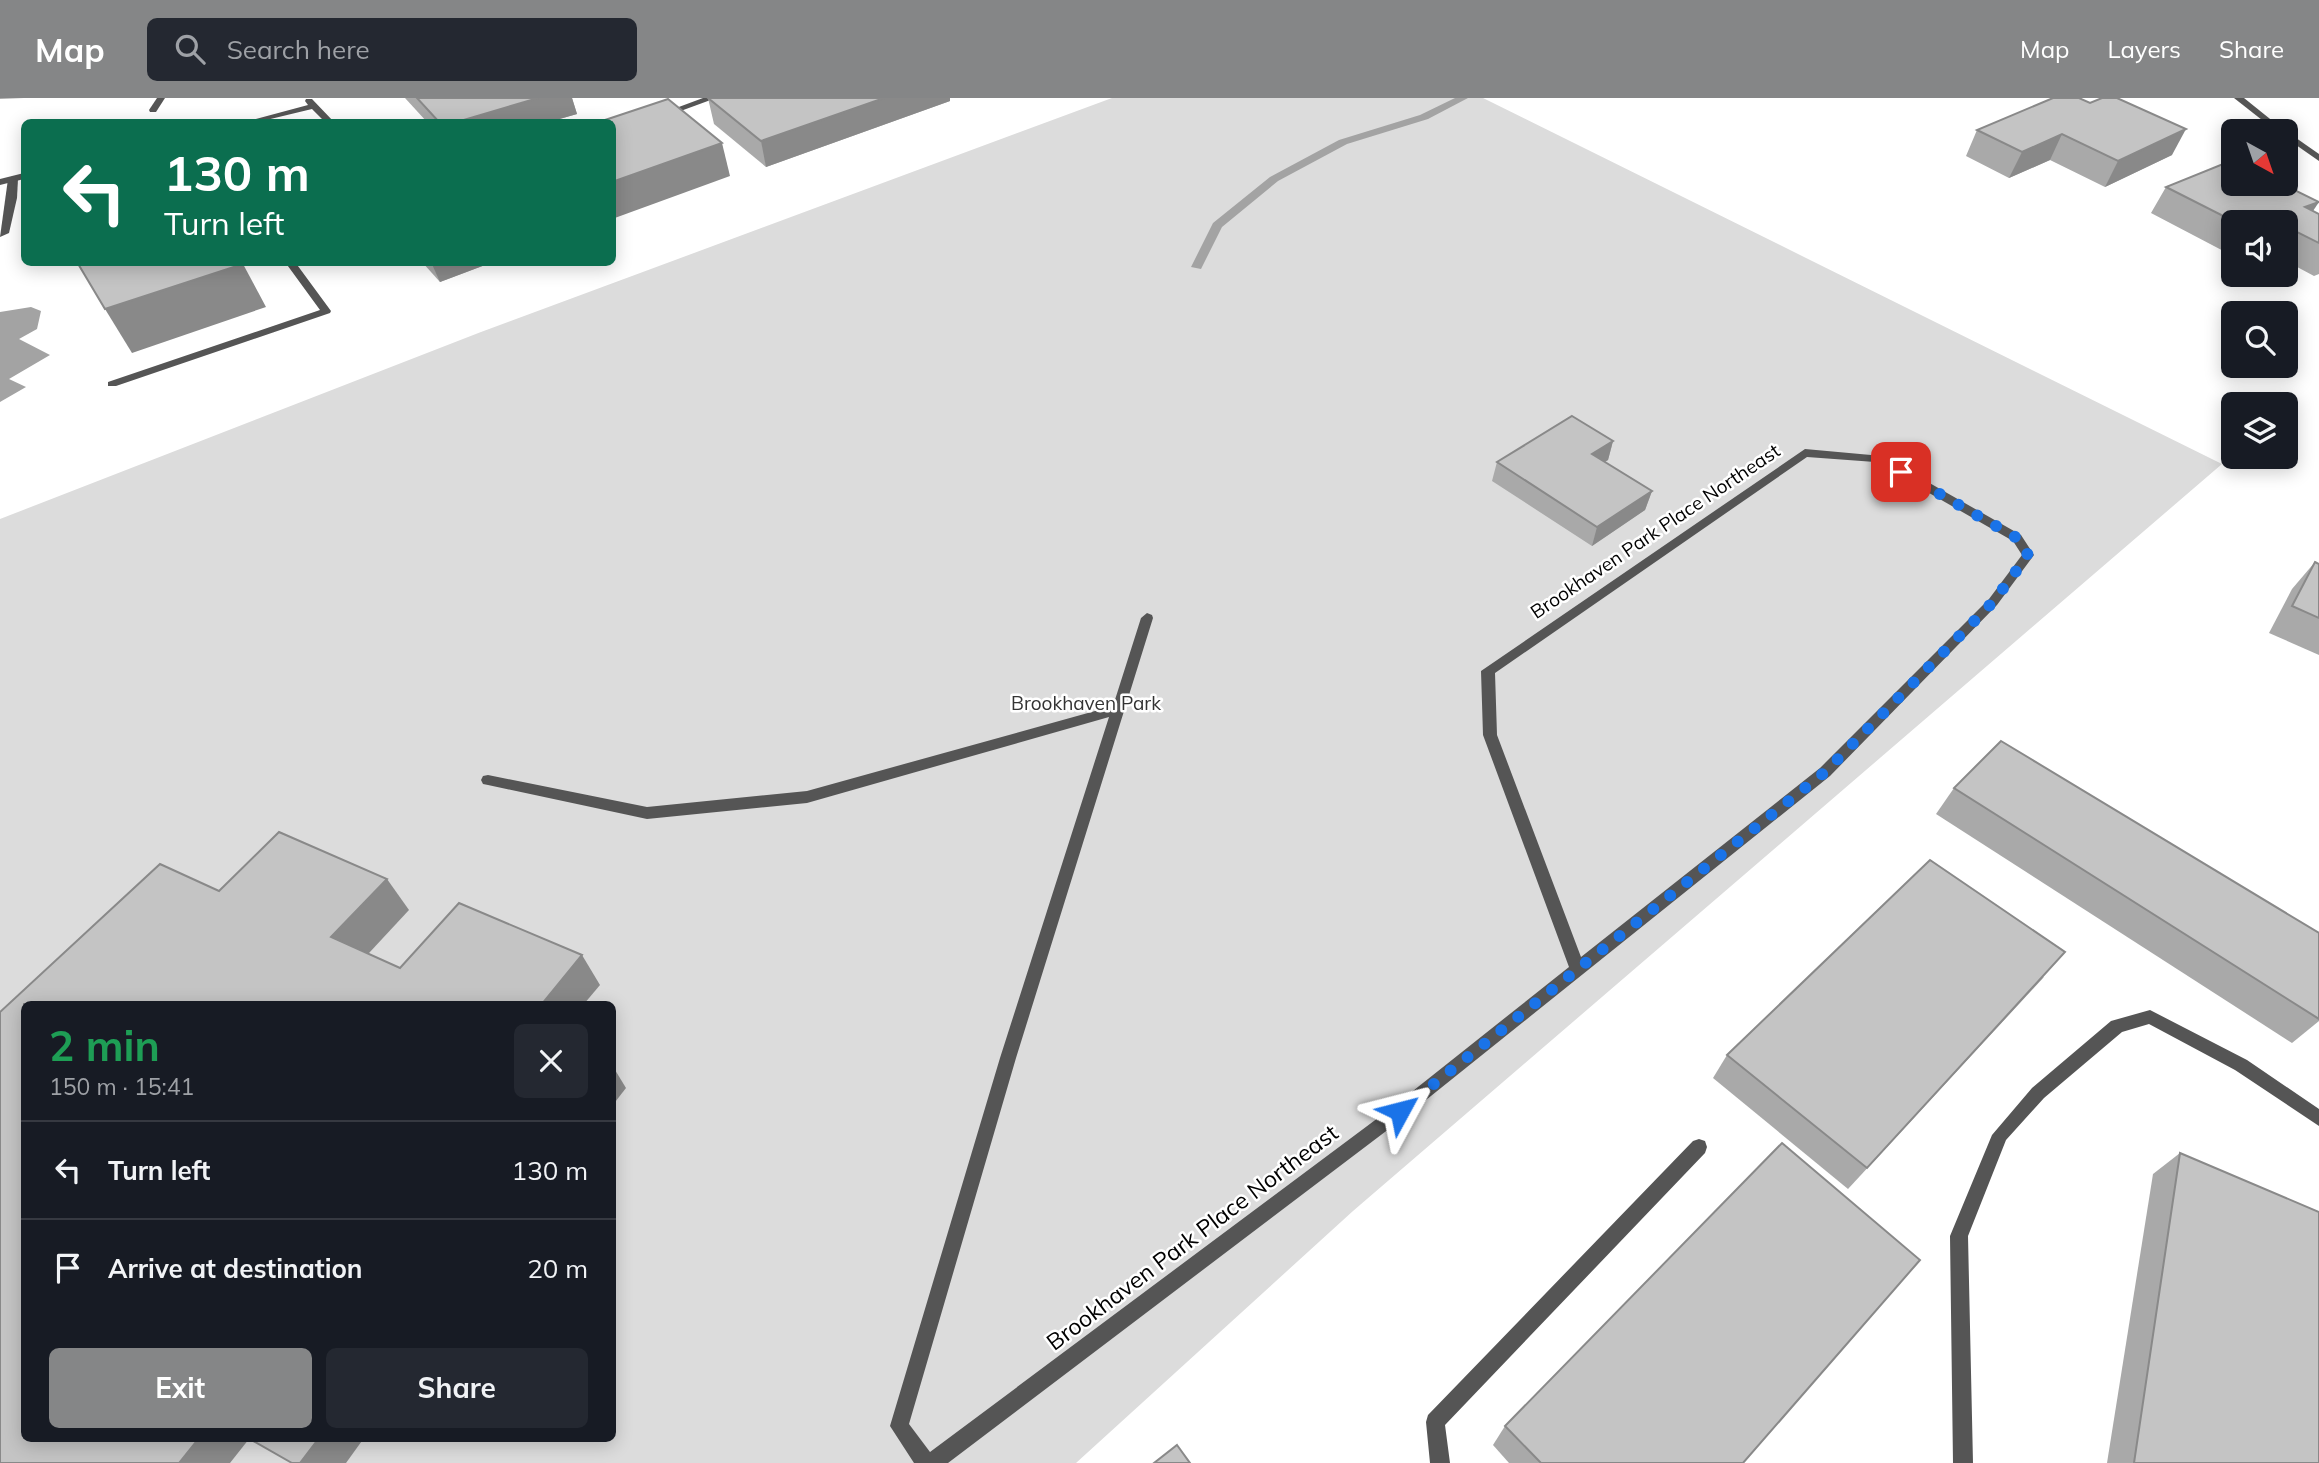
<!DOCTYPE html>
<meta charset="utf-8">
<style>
:root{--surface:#171b24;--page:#242831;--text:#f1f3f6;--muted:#9ea1a6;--line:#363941;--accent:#858687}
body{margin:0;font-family:Mulish,sans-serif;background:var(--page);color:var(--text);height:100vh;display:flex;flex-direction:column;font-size:26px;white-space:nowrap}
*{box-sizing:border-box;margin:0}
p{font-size:23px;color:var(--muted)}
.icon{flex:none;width:38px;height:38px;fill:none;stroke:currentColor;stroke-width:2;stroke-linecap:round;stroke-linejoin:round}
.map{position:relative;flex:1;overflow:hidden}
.sheet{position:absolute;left:21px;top:903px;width:595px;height:441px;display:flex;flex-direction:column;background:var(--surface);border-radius:10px;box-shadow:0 4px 18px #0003}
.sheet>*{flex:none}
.guide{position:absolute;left:21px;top:21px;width:595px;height:147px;border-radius:10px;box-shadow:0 4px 18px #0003;background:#0b6e4f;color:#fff;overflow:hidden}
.needle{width:46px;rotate:140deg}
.tools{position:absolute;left:2221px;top:21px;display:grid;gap:14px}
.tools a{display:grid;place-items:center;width:77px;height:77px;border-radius:10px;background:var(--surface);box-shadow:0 4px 18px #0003;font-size:35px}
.pin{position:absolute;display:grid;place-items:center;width:60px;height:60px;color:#fff;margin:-30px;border-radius:14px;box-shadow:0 4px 10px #0006}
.me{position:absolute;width:77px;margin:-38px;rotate:52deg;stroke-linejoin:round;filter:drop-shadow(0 0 5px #0008)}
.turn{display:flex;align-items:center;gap:24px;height:147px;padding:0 28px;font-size:32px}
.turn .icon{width:91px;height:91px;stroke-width:2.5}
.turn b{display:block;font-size:49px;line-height:60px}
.round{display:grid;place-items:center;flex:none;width:74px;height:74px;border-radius:10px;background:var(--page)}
.summary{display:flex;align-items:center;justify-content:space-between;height:119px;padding:0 28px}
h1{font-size:42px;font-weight:700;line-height:52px;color:#1e9e55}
.button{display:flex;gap:14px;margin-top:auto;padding:14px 28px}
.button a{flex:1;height:80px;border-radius:10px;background:var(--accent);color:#fff;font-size:28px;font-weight:700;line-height:80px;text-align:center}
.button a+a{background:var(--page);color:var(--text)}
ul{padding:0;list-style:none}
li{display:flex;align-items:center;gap:21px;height:98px;padding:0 28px;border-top:2px solid var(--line)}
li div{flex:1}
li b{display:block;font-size:26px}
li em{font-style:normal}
header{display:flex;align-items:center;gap:42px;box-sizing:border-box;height:98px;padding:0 35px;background:var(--accent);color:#fff}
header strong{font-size:33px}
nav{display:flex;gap:38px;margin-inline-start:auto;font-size:24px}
.search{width:490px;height:63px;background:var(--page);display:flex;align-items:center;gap:18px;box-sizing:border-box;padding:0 24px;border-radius:10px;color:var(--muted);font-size:26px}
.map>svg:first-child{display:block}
.green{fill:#dcdcdc;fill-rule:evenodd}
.water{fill:#a3a3a3}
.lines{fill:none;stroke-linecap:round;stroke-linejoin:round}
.stream{fill:#a3a3a3;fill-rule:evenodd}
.lane{fill:#555;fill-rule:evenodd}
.street{fill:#555;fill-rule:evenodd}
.wall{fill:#a9a9a9}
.shaded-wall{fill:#898989}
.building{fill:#c4c4c4;stroke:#898989;stroke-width:2}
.route{stroke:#1a73e8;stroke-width:12;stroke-dasharray:0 21.6}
.labels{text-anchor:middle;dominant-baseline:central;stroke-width:5;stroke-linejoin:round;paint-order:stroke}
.street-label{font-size:19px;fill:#000;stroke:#fff}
.park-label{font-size:19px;fill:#333;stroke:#fff}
.near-street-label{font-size:23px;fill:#000;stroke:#fff}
</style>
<header>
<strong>Map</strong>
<div class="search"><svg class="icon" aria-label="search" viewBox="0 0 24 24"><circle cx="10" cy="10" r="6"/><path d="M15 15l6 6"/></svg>Search here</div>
<nav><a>Map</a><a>Layers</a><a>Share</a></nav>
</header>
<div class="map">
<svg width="2319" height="1365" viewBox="0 0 2319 1365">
<rect width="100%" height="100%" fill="#fff"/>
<path class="green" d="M 1112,0 L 1483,0 L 2222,366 L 1353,1113 L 1076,1365 L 0,1365 L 0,421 L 481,234 ZM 24,906 L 612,906 L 612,1340 L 24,1340 Z"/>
<path class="water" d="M 31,209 L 41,213 L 37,231 L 19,241 L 50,257 L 9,281 L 26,289 L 0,304 L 0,214 Z"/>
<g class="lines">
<path class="stream" d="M 1455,0 L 1468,0 L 1428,21 L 1347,46 L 1278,83 L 1222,129 L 1201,171 L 1191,169 L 1213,125 L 1270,79 L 1339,42 L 1420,17 Z"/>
<g class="lane">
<path d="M 157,0 L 165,0 L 156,14 L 150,14 L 149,12 Z"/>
<path d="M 13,78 L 18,81 L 17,100 L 9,135 L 0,139 L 8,81 Z"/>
<path d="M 1805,351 L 1882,358 L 2021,437 L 2034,457 L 1997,507 L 1830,678 L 1406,1018 L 948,1365 L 914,1365 L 890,1328 L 1000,960 L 1109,619 L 807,705 L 647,721 L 488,687 L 483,686 L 481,682 L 483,678 L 488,677 L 647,709 L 807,693 L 1113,608 L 1141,520 L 1147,515 L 1152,517 L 1153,520 L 1016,960 L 909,1326 L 930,1354 L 1394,1008 L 1569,869 L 1483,637 L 1481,573 ZM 1807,359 L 1875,364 L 2013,443 L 2022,457 L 1989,501 L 1820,670 L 1581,859 L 1497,637 L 1495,575 Z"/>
</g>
<g class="street">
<path d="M 703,0 L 716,0 L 667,18 L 660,16 Z"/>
<path d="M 2234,0 L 2244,0 L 2285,33 L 2276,33 Z"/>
<path d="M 306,1 L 312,1 L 334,24 L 325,24 L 312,11 L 258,24 L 245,24 L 308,7 L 305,3 Z"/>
<path d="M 2286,33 L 2319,56 L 2319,63 L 2286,40 Z"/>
<path d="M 24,75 L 24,81 L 0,87 L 0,81 Z"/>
<path d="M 285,164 L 295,164 L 331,213 L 330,215 L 116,288 L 108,288 L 108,284 L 320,212 Z"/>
<path d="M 2150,912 L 2247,962 L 2319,1011 L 2319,1028 L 2235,972 L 2149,926 L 2122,934 L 2044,1000 L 2006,1042 L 1968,1138 L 1973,1365 L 1953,1365 L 1950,1138 L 1992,1037 L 2032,990 L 2111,923 Z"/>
<path d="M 1699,1041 L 1705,1043 L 1707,1049 L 1705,1055 L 1445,1327 L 1450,1365 L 1430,1365 L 1426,1324 L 1428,1317 L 1693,1043 Z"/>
</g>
</g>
<g class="wall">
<path d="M 0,0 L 24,0 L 0,1 Z"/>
<path d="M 405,0 L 572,0 L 577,16 L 549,24 L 427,24 Z"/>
<path d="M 708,0 L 950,3 L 766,69 L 714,26 Z"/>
<path d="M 2053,0 L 2172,57 L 2105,89 L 2050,62 L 2009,80 L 1966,58 L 1977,32 Z"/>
<path d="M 2166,89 L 2313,113 L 2319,116 L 2319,176 L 2314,178 L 2286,163 L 2286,124 L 2233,124 L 2233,158 L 2151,115 Z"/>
<path d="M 422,164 L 493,164 L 440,184 Z"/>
<path d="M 1613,343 L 1608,362 L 1604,364 L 1652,393 L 1645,412 L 1592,448 L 1492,383 L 1497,364 Z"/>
<path d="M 2315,464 L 2319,466 L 2319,557 L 2269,535 L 2292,491 Z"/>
<path d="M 1954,690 L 2319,835 L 2319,923 L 2292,945 L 1936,716 Z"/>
<path d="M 2044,879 L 1848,1091 L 1713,980 L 1727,957 Z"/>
<path d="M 2180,1055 L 2319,1365 L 2107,1365 L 2153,1076 Z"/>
<path d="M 1505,1328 L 1743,1365 L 1509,1365 L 1493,1347 Z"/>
</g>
<g class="shaded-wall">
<path d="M 538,0 L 572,0 L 577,16 L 549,24 L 457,24 Z"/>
<path d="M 884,0 L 950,0 L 950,3 L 766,69 L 761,43 Z"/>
<path d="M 2186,31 L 2172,57 L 2105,89 L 2118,63 Z"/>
<path d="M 2062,36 L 2050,62 L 2009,80 L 2022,54 Z"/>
<path d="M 722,45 L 730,78 L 612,121 L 612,84 Z"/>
<path d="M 2319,104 L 2301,131 L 2305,109 Z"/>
<path d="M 431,164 L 493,164 L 440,184 Z"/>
<path d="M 243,166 L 266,209 L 132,255 L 105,211 Z"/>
<path d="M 1613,343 L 1608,362 L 1587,375 L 1592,356 Z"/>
<path d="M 1652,393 L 1645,412 L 1592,448 L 1597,429 Z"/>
<path d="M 387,781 L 409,812 L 356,869 L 331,839 Z"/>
<path d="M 582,857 L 600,887 L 584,906 L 542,906 Z"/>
<path d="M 612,967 L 626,990 L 612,1008 Z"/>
<path d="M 199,1340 L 247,1340 L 249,1341 L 230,1365 L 179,1365 Z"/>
<path d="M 319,1340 L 364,1340 L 346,1365 L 300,1365 Z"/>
</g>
<g class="building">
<path d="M 417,0 L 538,0 L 457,24 L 439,24 Z"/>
<path d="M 708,0 L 884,0 L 761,43 Z"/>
<path d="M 2053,0 L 2079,0 L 2090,5 L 2102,0 L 2117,0 L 2186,31 L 2118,63 L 2062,36 L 2022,54 L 1977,32 Z"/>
<path d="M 668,1 L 722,45 L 612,84 L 612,24 L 599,24 Z"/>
<path d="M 2233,62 L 2233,86 L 2282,86 L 2319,104 L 2305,109 L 2319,116 L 2319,145 L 2287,129 L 2286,130 L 2286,124 L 2235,124 L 2166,89 Z"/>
<path d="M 77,164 L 241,164 L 243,166 L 105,211 Z"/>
<path d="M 1572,318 L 1613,343 L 1592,356 L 1652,393 L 1597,429 L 1497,364 Z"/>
<path d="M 2315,464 L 2319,466 L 2319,520 L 2292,508 Z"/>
<path d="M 2001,643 L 2319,835 L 2319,921 L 1954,690 Z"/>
<path d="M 279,734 L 387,781 L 331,839 L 400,870 L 459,805 L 582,857 L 542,906 L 24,906 L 24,1340 L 199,1340 L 179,1365 L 0,1365 L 0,914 L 160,766 L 219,793 Z"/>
<path d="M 1930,762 L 2065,854 L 1867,1070 L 1727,957 Z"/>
<path d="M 1782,1045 L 1920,1162 L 1743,1365 L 1541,1365 L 1505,1328 Z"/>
<path d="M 2180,1055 L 2319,1114 L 2319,1365 L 2134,1365 Z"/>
<path d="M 248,1340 L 319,1340 L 300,1365 L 292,1365 Z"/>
<path d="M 1177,1347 L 1190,1365 L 1154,1365 Z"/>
</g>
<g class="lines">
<path class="route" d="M 1400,1013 L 1825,674 L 1993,504 L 2028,457 L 2017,440 L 1901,374"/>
</g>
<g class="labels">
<g class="street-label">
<text transform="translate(1655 433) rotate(-34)">Brookhaven Park Place Northeast</text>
</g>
<g class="park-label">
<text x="1086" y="605">Brookhaven Park</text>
</g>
<g class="near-street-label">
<text transform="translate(1192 1139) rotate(-37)">Brookhaven Park Place Northeast</text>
</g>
</g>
</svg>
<div class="tools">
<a><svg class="needle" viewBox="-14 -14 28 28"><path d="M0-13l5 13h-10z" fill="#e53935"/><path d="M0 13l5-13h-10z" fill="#9ea1a6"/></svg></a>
<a><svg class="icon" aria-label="sound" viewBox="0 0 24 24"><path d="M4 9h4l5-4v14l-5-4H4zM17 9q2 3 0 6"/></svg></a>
<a><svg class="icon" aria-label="search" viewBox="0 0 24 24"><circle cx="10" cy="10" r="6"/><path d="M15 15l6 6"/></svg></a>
<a><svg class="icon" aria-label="layers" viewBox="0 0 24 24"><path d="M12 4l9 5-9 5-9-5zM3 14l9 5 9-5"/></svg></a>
</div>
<div class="pin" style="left:1901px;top:374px;background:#d93025"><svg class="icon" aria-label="arrive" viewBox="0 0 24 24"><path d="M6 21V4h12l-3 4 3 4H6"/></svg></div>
<svg class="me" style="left:1400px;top:1013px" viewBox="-20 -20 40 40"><path d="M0-17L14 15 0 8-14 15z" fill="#1a73e8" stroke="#fff" stroke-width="4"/></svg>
<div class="guide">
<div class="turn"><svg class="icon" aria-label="left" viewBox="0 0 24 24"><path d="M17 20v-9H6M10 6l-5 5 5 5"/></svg><div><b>130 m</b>Turn left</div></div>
</div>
<section class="sheet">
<div class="summary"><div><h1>2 min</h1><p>150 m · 15:41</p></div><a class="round"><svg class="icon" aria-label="close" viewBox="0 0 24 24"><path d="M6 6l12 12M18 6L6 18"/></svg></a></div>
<ul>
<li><svg class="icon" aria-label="left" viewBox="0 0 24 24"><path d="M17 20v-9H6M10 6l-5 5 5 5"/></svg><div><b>Turn left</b></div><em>130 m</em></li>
<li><svg class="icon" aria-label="arrive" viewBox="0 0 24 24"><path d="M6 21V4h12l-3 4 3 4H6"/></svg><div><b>Arrive at destination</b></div><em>20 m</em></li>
</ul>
<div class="button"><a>Exit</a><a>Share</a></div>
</section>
</div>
